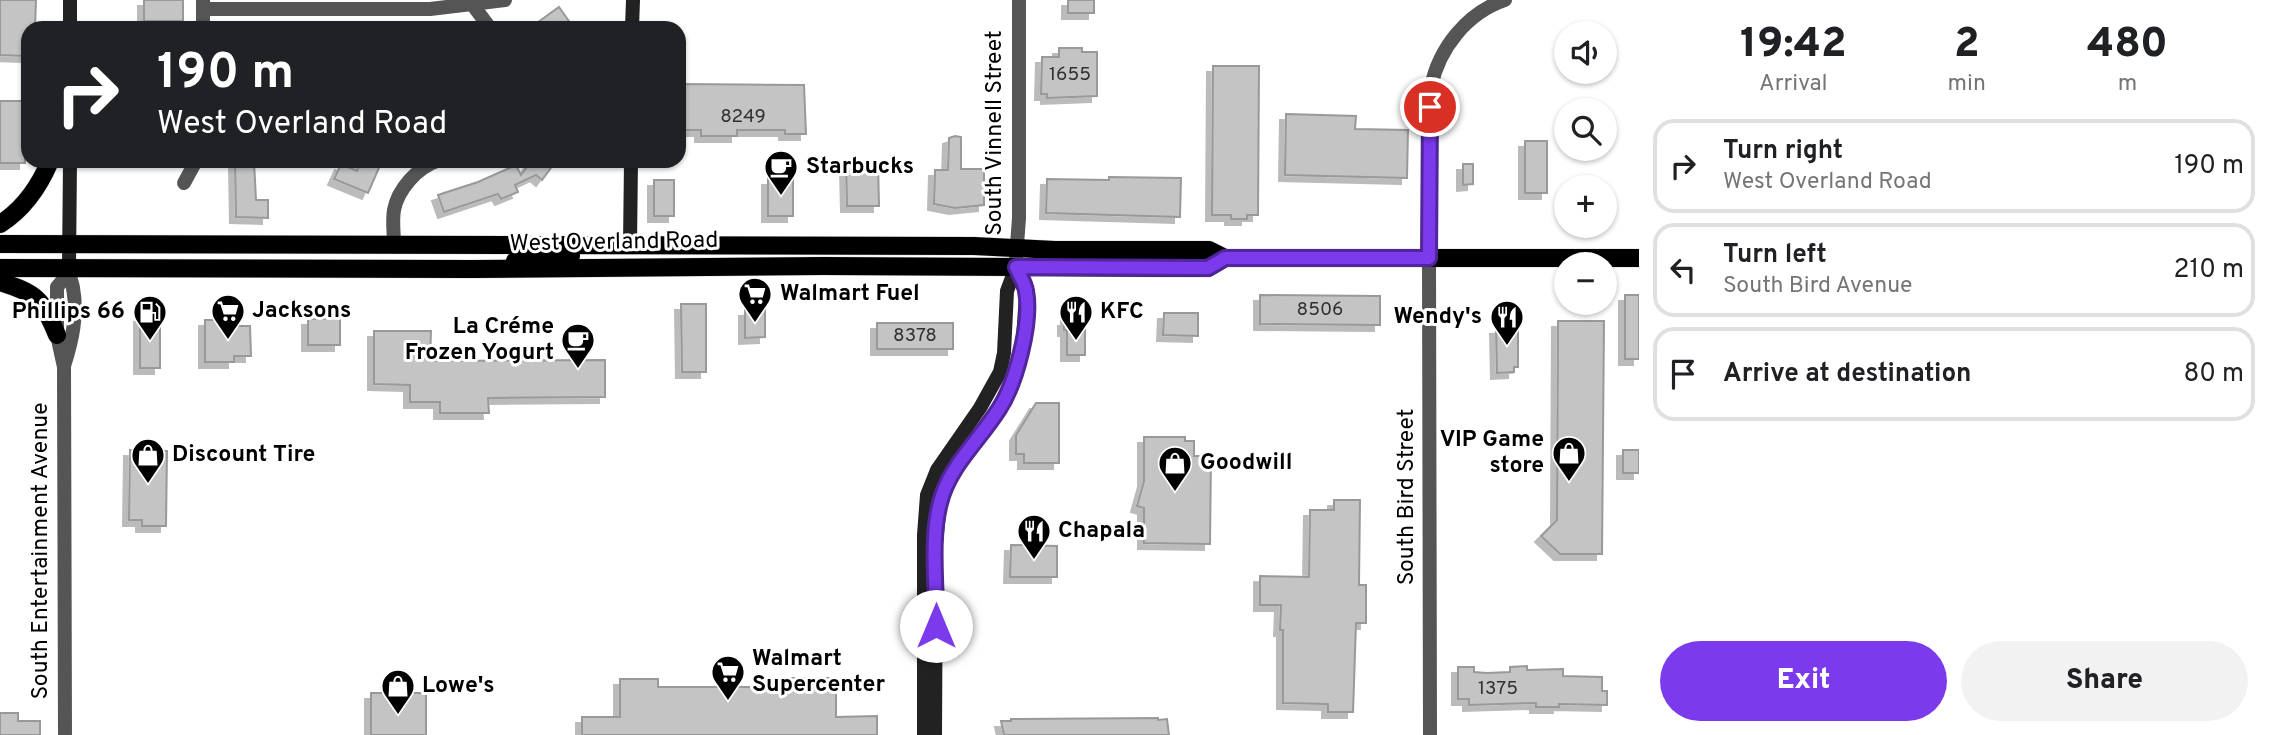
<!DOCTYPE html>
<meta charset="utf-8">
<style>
:root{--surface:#fff;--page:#f2f2f2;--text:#202124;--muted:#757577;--line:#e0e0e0;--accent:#7c3aed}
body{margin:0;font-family:Overpass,sans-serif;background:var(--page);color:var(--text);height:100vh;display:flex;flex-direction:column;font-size:26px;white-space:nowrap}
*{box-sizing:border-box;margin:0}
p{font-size:23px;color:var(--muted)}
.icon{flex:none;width:38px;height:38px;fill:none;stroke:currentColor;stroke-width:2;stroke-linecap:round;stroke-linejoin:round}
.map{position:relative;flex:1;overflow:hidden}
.details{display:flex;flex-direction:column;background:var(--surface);width:630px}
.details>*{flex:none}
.hud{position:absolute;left:21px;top:21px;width:665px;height:147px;border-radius:21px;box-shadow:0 2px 5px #0004;background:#202124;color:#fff;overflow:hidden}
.tools{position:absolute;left:1554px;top:21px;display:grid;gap:14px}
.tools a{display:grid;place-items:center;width:63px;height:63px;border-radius:50%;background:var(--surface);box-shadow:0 2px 5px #0004;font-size:35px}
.pin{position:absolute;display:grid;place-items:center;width:60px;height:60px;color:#fff;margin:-30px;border:4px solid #fff;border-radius:50%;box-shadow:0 2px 7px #0007}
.me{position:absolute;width:77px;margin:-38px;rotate:0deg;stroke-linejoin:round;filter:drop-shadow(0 0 5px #0008)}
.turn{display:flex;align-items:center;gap:24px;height:147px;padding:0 21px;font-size:32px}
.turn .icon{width:91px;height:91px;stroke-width:2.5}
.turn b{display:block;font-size:49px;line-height:60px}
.eta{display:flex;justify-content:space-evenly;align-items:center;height:119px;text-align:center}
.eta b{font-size:42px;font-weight:800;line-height:49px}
.action{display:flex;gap:14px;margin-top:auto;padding:14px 21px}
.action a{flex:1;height:80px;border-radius:42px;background:var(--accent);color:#fff;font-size:28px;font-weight:800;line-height:80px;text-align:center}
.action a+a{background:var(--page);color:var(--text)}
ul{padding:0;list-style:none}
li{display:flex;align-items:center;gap:21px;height:94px;margin:0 14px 10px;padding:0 7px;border:4px solid var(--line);border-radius:21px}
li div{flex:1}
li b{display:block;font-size:26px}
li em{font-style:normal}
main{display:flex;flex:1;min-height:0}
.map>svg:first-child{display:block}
.building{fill:#c4c4c4;stroke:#999;stroke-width:2;filter:url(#shadow)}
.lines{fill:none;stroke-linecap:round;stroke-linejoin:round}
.primary-casing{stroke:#dbdbdb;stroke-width:19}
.street{stroke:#555;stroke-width:14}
.secondary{stroke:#222;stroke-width:14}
.primary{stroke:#000;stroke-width:18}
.route-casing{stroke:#51269a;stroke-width:18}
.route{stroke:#7c3aed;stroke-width:12}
.labels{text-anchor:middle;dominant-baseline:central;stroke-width:6;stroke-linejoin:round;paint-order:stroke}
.number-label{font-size:19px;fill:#313131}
.street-label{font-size:23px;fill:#000;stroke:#fff}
.poi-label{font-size:23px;font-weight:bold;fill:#000;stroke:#fff;text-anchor:start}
</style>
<main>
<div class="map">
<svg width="1639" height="735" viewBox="0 0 1639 735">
<defs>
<filter id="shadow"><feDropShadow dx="-6" dy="6" stdDeviation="0" flood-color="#0004"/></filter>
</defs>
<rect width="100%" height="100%" fill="#fff"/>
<g class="building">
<path d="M 0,0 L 36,0 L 35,28 L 28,28 L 27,56 L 0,55 Z"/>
<rect x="144" y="0" width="39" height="21"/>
<rect x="1068" y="0" width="26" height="13"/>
<path d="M 559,7 L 571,24 L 565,28 L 530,28 Z"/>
<path d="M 1059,48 L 1082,48 L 1082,52 L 1097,52 L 1097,96 L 1047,98 L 1047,94 L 1041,94 L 1042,57 L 1059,57 Z"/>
<path d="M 1213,66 L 1259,66 L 1258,215 L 1247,215 L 1247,219 L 1231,219 L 1231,215 L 1212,215 Z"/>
<path d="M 679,84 L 804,85 L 806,134 L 785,134 L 785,130 L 737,130 L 737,136 L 701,136 L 701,130 L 679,130 Z"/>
<path d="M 0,101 L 26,101 L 28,145 L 25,145 L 25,163 L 0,163 Z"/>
<path d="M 1286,114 L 1356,116 L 1355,129 L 1408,130 L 1407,178 L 1285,175 Z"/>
<path d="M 955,136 L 961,137 L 961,169 L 984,169 L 984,205 L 955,208 L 934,204 L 935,170 L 948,170 L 949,138 Z"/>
<rect x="1525" y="141" width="22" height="52"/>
<path d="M 235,161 L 254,161 L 256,200 L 268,200 L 268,218 L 236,217 Z"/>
<path d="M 361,161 L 382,161 L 368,193 L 334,179 L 341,164 L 357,171 Z"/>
<path d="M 531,161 L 556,161 L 542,180 L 536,175 L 515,185 L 518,192 L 501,199 L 498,194 L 444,212 L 438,195 L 478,182 L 516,165 L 521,175 Z"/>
<path d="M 846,163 L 878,163 L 879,206 L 847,206 Z"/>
<path d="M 1463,164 L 1473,164 L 1473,184 L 1463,185 Z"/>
<path d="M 1109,177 L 1181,178 L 1180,217 L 1046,213 L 1047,179 L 1109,180 Z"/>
<rect x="768" y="179" width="25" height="37"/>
<rect x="654" y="180" width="20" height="36"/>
<path d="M 1260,295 L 1380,296 L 1380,325 L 1260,324 Z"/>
<rect x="1625" y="295" width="14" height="64"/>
<path d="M 681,304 L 706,304 L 706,372 L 682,372 Z"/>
<path d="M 1072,306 L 1085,307 L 1085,355 L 1067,355 L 1067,330 L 1064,330 L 1064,320 L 1067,320 L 1067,315 L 1072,315 Z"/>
<path d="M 765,309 L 765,337 L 745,338 L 745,310 Z"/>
<path d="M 1164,313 L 1198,313 L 1198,336 L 1163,335 Z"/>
<rect x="140" y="316" width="20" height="52"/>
<rect x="308" y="319" width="32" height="26"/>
<path d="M 205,320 L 233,320 L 233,326 L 250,326 L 251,356 L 234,356 L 234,362 L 205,362 Z"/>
<path d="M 1558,321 L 1604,321 L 1602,554 L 1560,554 L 1541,536 L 1557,520 Z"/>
<rect x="877" y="323" width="76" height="26"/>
<path d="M 1518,327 L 1518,367 L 1514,367 L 1514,372 L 1497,373 L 1496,328 Z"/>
<path d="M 374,331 L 431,331 L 430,361 L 605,360 L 605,397 L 488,398 L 489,413 L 440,413 L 440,402 L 410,402 L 410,385 L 374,384 Z"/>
<path d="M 1036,403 L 1059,403 L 1059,463 L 1024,463 L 1024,454 L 1016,454 L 1016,435 Z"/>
<path d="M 1144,437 L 1185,437 L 1185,441 L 1194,441 L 1194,456 L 1211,456 L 1210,544 L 1144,543 L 1144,508 L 1137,506 L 1144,481 Z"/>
<path d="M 130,450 L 167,451 L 166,526 L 142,526 L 142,520 L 129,520 Z"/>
<rect x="1623" y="450" width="16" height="23"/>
<path d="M 1334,500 L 1360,500 L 1359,585 L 1366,585 L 1366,623 L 1356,623 L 1353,712 L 1328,712 L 1328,704 L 1283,703 L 1283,630 L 1280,630 L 1281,605 L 1260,605 L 1260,576 L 1309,577 L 1310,510 L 1334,510 Z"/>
<path d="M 1011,545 L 1057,546 L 1057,577 L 1010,577 Z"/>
<path d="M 1527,666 L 1527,670 L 1563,669 L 1563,676 L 1602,677 L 1602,691 L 1607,691 L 1607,705 L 1559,704 L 1559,707 L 1536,707 L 1536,703 L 1469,705 L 1469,699 L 1458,699 L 1458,667 L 1474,667 L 1474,672 L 1487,673 L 1510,672 L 1510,667 Z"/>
<path d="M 778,678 L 832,678 L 832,686 L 836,686 L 836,717 L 877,716 L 877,735 L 582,735 L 582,717 L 620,717 L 620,679 L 658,679 L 658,687 L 778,687 Z"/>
<rect x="371" y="693" width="55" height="42"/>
<path d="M 0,713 L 18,713 L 18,721 L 40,721 L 40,735 L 0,735 Z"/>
<path d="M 1158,718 L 1158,720 L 1167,719 L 1169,735 L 1004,735 L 1001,721 L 1011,721 L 1011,719 Z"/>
</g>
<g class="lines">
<defs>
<g id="primary">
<path d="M 0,224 C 24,209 39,187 50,161"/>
<path d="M 0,244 L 974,246 L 1055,250 L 1209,250 L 1225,258 L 1639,258"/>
<path d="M 515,261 L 538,256 L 571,256"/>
<path d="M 0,268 L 473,269 L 823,266 L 1185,268 L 1208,268 L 1225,258"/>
<path d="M 0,282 C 37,293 43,300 57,335"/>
</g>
</defs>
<use href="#primary" class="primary-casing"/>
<g class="street">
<path d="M 472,0 L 472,4 L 490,28"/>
<path d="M 203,9 L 430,9 L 505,0"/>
<path d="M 203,28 L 203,1"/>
<path d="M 184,183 L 196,161"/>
<path d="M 394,244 C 394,234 392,221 394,210 C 398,189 417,168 437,161"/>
<path d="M 1016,258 L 1019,218 L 1019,0"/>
<path d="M 64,366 C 72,341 78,315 73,288 C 72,280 68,276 69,267"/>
<path d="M 65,735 L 64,367 L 57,335 L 57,287 L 68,274"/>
<path d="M 1430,735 L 1429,258 L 1431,87 C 1439,48 1467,13 1505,0"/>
</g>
<g class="secondary">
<path d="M 70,28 L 70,0"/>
<path d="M 632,28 L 633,0"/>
<path d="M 630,245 L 631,161"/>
<path d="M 69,267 L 70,161"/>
<path d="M 924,735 L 924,535 L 927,495 L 937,470 L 980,408 L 1000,372 L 1004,353 L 1007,291 L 1016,267"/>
<path d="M 935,735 L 936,543 L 940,503 L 949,478 L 999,409 L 1013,382 L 1022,352 L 1026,295 L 1016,267"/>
</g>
<use href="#primary" class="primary"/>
</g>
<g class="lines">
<defs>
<path id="route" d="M 936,626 C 937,588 930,540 940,503 C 949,466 979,441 999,409 C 1016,383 1032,322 1026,291 C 1025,283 1019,274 1016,267 L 1208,268 L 1225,258 L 1429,258 L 1430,107"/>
</defs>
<use href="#route" class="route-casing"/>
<use href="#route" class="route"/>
</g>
<defs>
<symbol id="cafe-pin" viewBox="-11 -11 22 30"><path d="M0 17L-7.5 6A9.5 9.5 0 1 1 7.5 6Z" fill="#000" stroke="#fff"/><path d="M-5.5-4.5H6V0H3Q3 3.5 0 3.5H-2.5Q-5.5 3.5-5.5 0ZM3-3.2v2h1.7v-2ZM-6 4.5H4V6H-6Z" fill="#fff"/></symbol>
<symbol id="supermarket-pin" viewBox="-11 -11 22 30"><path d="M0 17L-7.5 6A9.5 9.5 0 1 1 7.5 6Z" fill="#000" stroke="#fff"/><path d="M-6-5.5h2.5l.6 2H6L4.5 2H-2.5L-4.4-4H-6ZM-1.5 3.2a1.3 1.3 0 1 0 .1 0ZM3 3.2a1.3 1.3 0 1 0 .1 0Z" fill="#fff"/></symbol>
<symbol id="fuel-pin" viewBox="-11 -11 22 30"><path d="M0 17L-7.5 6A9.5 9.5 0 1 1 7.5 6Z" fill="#000" stroke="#fff"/><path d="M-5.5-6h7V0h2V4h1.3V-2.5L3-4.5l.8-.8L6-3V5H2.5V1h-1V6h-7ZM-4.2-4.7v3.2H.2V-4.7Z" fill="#fff"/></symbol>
<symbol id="restaurant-pin" viewBox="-11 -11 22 30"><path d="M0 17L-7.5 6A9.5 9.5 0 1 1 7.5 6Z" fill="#000" stroke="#fff"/><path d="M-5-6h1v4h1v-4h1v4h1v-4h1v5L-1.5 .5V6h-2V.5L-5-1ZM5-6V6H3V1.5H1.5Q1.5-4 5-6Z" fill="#fff"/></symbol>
<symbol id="shop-pin" viewBox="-11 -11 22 30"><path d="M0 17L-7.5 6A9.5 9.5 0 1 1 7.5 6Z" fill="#000" stroke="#fff"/><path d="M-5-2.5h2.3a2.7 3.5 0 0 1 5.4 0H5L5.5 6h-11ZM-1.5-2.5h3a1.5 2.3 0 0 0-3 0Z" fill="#fff"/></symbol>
</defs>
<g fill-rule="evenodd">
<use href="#cafe-pin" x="762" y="148" width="38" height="52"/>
<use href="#supermarket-pin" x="736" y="275" width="38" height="52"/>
<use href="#supermarket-pin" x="209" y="292" width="38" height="52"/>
<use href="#fuel-pin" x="131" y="293" width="38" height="52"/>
<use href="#restaurant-pin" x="1057" y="293" width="38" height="52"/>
<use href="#restaurant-pin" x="1488" y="298" width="38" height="52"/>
<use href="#cafe-pin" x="559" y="321" width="38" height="52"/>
<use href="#shop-pin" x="1550" y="434" width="38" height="52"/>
<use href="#shop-pin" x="129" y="436" width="38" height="52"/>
<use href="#shop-pin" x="1156" y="444" width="38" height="52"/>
<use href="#restaurant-pin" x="1015" y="512" width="38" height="52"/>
<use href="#supermarket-pin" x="709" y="653" width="38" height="52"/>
<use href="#shop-pin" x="379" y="667" width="38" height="52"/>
</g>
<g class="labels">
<g class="number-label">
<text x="1070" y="75">1655</text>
<text x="743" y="117">8249</text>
<text x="1320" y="310">8506</text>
<text x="915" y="336">8378</text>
<text x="1498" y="689">1375</text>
</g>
<g class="street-label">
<text transform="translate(995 133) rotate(-90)">South Vinnell Street</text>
<text transform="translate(614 243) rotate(-1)">West Overland Road</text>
<text transform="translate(1407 497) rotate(-90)">South Bird Street</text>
<text transform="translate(41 551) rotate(-90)">South Entertainment Avenue</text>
</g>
<g class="poi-label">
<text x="806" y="167">Starbucks</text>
<text x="780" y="294">Walmart Fuel</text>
<text x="252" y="311">Jacksons</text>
<text x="125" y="312" text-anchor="end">Phillips 66</text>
<text x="1100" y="312">KFC</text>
<text x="1482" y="317" text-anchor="end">Wendy's</text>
<text x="554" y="327" text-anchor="end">La Créme<tspan x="554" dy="26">Frozen Yogurt</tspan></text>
<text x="1544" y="440" text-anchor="end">VIP Game<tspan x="1544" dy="26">store</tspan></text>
<text x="172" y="455">Discount Tire</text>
<text x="1200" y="463">Goodwill</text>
<text x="1058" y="531">Chapala</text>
<text x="752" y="659">Walmart<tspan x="752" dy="26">Supercenter</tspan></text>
<text x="422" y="686">Lowe's</text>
</g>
</g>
</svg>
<div class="tools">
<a><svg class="icon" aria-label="sound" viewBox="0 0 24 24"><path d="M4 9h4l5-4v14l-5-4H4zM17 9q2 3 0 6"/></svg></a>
<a><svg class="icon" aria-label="search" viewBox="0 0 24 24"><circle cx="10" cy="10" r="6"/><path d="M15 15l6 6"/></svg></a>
<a>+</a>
<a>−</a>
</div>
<div class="pin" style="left:1430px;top:107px;background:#d93025"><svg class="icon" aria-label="arrive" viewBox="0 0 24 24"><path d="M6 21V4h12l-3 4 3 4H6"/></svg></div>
<svg class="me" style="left:936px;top:626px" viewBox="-20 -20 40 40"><circle r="19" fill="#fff"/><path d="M0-13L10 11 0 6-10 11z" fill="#7c3aed"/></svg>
<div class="hud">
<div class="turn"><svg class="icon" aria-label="right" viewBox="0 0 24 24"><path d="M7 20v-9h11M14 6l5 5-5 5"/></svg><div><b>190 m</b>West Overland Road</div></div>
</div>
</div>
<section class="details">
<div class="eta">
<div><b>19:42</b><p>Arrival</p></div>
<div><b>2</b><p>min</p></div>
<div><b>480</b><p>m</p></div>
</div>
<ul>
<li><svg class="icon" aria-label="right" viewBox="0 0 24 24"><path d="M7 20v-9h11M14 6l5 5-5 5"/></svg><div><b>Turn right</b><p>West Overland Road</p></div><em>190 m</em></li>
<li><svg class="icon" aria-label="left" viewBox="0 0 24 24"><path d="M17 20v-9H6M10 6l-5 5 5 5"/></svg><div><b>Turn left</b><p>South Bird Avenue</p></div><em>210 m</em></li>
<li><svg class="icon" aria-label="arrive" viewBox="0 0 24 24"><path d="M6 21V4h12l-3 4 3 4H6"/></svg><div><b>Arrive at destination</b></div><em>80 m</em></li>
</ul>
<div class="action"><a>Exit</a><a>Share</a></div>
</section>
</main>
